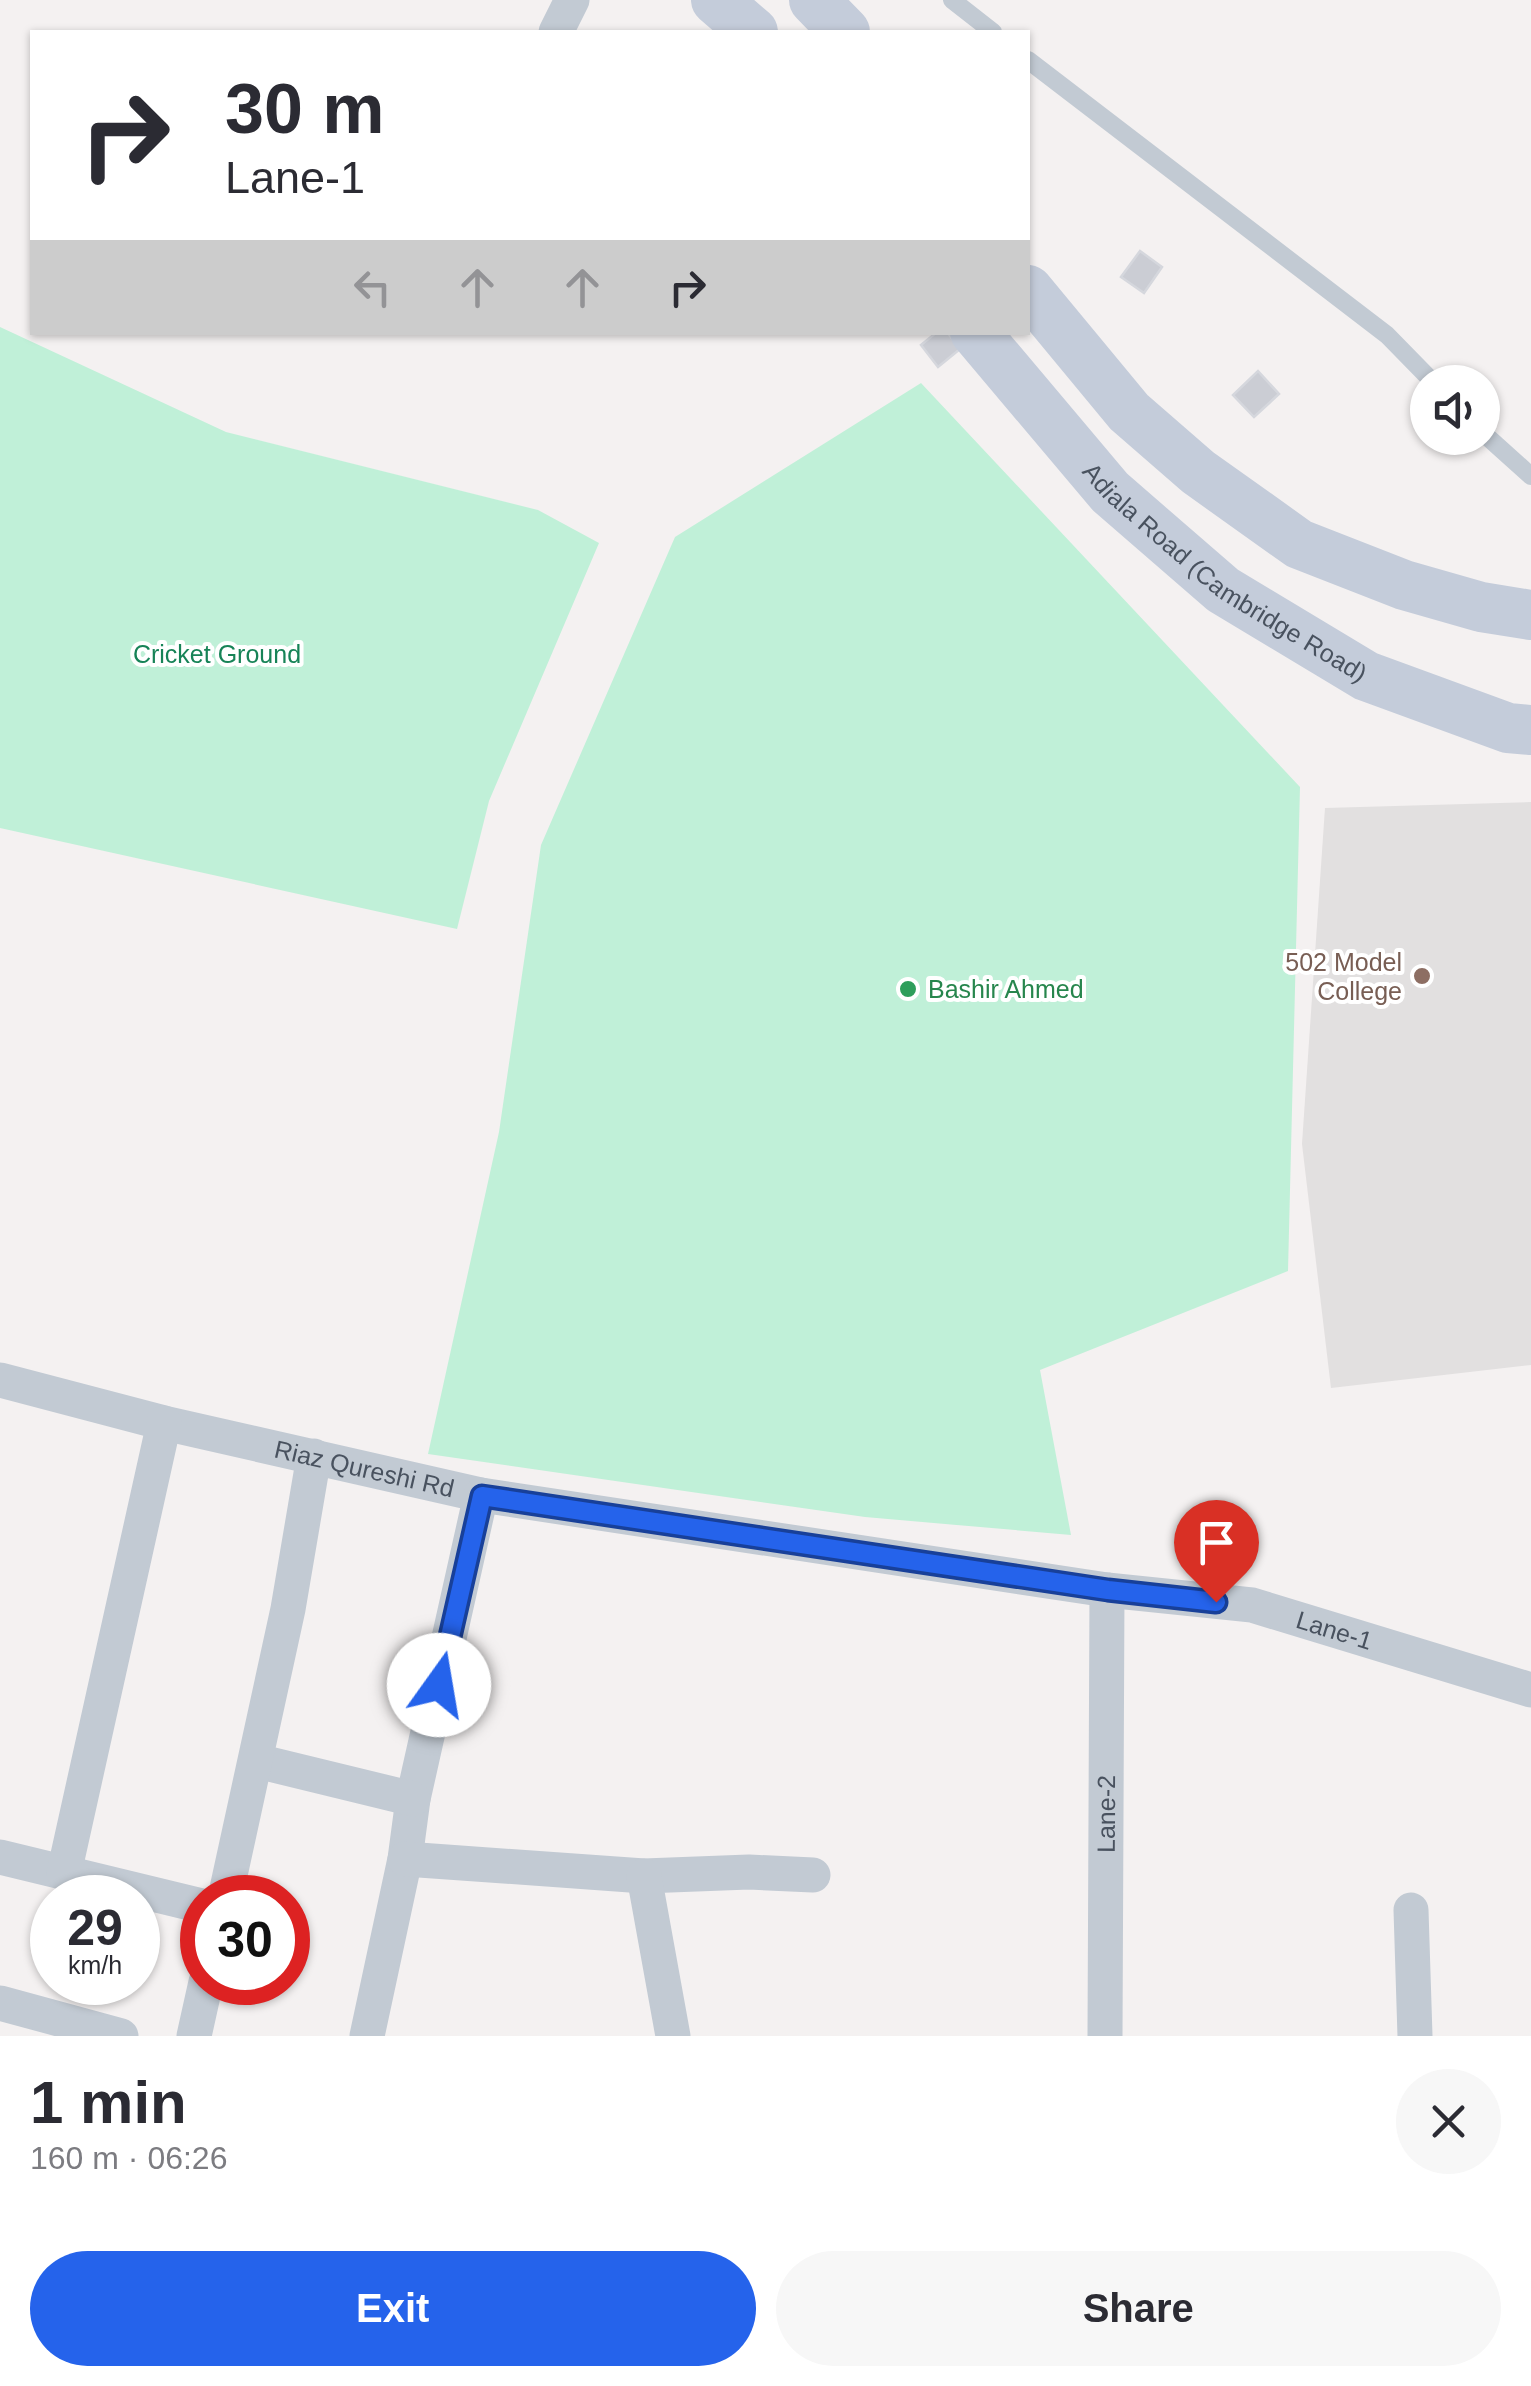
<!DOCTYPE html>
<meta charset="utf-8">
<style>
:root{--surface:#fff;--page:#f7f7f7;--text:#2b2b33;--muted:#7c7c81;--accent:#2563eb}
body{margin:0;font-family:Arial,sans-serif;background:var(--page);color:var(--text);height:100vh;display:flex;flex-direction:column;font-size:38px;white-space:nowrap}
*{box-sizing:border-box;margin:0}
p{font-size:32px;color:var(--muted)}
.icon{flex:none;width:55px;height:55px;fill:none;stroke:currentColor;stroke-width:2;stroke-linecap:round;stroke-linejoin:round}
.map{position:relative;height:2036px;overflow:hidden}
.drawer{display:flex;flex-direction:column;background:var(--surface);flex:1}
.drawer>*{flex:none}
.hud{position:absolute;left:30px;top:30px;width:1000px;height:305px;border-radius:0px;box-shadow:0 2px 8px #0004;background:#fff;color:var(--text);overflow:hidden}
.buttons{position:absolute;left:1410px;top:365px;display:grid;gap:20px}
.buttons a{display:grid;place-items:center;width:90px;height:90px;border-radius:50%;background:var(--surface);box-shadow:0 2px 8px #0004;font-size:50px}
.speed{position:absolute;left:30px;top:1875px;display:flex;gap:20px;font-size:50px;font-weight:700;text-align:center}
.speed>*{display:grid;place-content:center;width:130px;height:130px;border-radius:50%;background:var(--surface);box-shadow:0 2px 8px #0004;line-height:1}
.speed small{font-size:25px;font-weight:400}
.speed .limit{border:15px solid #d22;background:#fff;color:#111}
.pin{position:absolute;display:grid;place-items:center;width:85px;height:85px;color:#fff;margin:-102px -42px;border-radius:50% 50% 50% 0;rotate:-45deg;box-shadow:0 0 10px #0007}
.pin .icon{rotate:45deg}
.me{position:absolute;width:110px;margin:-55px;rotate:13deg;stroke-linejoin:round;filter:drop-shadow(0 0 8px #0008)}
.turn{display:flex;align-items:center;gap:35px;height:210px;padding:0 30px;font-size:45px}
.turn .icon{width:130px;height:130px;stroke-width:2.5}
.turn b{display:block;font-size:70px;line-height:85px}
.lanes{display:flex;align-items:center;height:95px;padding:0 30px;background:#0003;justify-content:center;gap:50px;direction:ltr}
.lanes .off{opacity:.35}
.round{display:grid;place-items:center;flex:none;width:105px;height:105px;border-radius:52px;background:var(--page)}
.headline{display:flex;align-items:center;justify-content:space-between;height:170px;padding:0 30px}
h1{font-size:60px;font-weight:800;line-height:75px}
.action{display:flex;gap:20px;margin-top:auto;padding:20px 30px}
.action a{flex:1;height:115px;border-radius:60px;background:var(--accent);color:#fff;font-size:40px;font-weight:800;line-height:115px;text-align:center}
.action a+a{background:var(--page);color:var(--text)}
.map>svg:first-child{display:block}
.education{fill:#e2e0e0}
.green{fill:#c0f0d8}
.building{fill:#cbcdd4;stroke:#d5d7dd;stroke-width:2.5}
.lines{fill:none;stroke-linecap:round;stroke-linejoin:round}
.lane{stroke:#c2cad3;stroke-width:18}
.street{stroke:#c2cad3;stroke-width:35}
.secondary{stroke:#c4ccda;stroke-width:50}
.route-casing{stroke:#184099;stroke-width:25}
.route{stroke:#2563eb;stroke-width:18}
.education-dot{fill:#8d6e63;stroke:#fff;stroke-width:4}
.leisure-dot{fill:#2e9e5b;stroke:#fff;stroke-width:4}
.labels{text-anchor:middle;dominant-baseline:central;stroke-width:8;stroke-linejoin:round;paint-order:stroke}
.street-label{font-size:25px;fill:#49525f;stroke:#fff}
.park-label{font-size:25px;fill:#178357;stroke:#fff}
.education-label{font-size:25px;fill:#785e54;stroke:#fff;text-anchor:end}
.leisure-label{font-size:25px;fill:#27864d;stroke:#fff;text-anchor:start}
</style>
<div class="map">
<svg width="1531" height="2036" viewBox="0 0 1531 2036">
<rect width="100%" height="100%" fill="#f4f1f1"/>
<path class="education" d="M 1531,802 L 1531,1365 L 1331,1388 L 1302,1144 L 1325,808 Z"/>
<g class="green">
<path d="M 0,327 L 226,432 L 538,510 L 599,543 L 489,801 L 457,929 L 0,828 Z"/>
<path d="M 921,383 L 1300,787 L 1288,1271 L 1040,1370 L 1071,1535 L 865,1517 L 428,1454 L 499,1132 L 541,845 L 675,537 Z"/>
</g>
<g class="building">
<path d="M 1140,251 L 1162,267 L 1144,293 L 1121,277 Z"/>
<path d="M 937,332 L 947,332 L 960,349 L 938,367 L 921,345 Z"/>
<path d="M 1258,371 L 1279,394 L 1254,417 L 1233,395 Z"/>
</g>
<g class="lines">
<g class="lane">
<path d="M 952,0 L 993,32"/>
<path d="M 1028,60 L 1387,335 L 1433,382"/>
<path d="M 1482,432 L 1531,476"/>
</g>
<g class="street">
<path d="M 556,32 L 572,0"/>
<path id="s1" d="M 0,1380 L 164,1423 L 481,1495 L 413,1799 L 405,1859 L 367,2036"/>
<path id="s2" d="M 481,1495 L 1107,1590 L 1252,1605 L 1531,1690"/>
<path d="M 257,1761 L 413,1799"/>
<path d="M 0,1857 L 202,1906"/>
<path d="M 405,1859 L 644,1876 L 749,1872 L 813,1875"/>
<path d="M 64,1873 L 164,1423"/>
<path d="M 644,1876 L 673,2036"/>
<path d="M 225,1898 L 288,1609 L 314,1456"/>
<path d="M 1411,1910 L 1415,2036"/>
<path d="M 0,2003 L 121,2036"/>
<path d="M 194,2036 L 206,1982"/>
<path id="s3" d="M 1105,2036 L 1107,1590"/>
</g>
<g class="secondary">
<path d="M 716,0 L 753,32"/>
<path d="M 814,0 L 845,32"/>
<path d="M 1028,290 L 1129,412 L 1198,472 L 1299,544 L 1404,585 L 1481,607 L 1531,615"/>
<path id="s4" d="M 975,332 L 1110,492 L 1223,590 L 1366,676 L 1508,728 L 1531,730"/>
</g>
</g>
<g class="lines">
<defs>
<path id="route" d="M 439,1685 L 482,1496 L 1108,1590 L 1216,1602"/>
</defs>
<use href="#route" class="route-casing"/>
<use href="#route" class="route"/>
</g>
<circle class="education-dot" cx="1422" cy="976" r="10"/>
<circle class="leisure-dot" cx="908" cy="989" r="10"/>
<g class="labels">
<g class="street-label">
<text stroke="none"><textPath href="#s4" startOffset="350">Adiala Road (Cambridge Road)</textPath></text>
<text stroke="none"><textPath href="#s1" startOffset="375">Riaz Qureshi Rd</textPath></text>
<text stroke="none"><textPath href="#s2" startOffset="865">Lane-1</textPath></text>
<text stroke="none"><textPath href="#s3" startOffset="222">Lane-2</textPath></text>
</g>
<g class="park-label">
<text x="217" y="654">Cricket Ground</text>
</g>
<g class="education-label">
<text x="1402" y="962">502 Model<tspan x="1402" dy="29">College</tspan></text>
</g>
<g class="leisure-label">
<text x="928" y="989">Bashir Ahmed</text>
</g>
</g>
</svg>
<div class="buttons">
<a><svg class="icon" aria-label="sound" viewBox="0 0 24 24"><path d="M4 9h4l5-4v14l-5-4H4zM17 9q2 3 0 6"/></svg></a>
</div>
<div class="speed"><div>29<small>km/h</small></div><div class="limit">30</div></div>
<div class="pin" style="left:1216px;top:1602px;background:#d93025"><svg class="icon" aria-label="arrive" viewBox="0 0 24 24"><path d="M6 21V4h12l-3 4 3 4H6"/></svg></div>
<svg class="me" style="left:439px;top:1685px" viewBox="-20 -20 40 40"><circle r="19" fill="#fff"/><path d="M0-13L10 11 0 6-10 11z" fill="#2563eb"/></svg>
<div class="hud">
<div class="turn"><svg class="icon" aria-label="right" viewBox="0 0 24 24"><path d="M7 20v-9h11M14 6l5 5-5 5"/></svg><div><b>30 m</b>Lane-1</div></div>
<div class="lanes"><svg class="icon off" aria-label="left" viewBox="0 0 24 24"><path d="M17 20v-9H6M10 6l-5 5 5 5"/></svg><svg class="icon off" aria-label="ahead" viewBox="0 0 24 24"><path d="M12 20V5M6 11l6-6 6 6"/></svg><svg class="icon off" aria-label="ahead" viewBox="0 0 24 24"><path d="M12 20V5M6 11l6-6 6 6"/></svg><svg class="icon" aria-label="right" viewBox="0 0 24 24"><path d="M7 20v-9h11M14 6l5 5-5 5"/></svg></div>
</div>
</div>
<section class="drawer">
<div class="headline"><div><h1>1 min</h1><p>160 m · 06:26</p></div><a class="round"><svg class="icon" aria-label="close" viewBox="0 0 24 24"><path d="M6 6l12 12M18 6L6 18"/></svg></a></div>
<div class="action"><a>Exit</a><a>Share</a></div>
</section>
